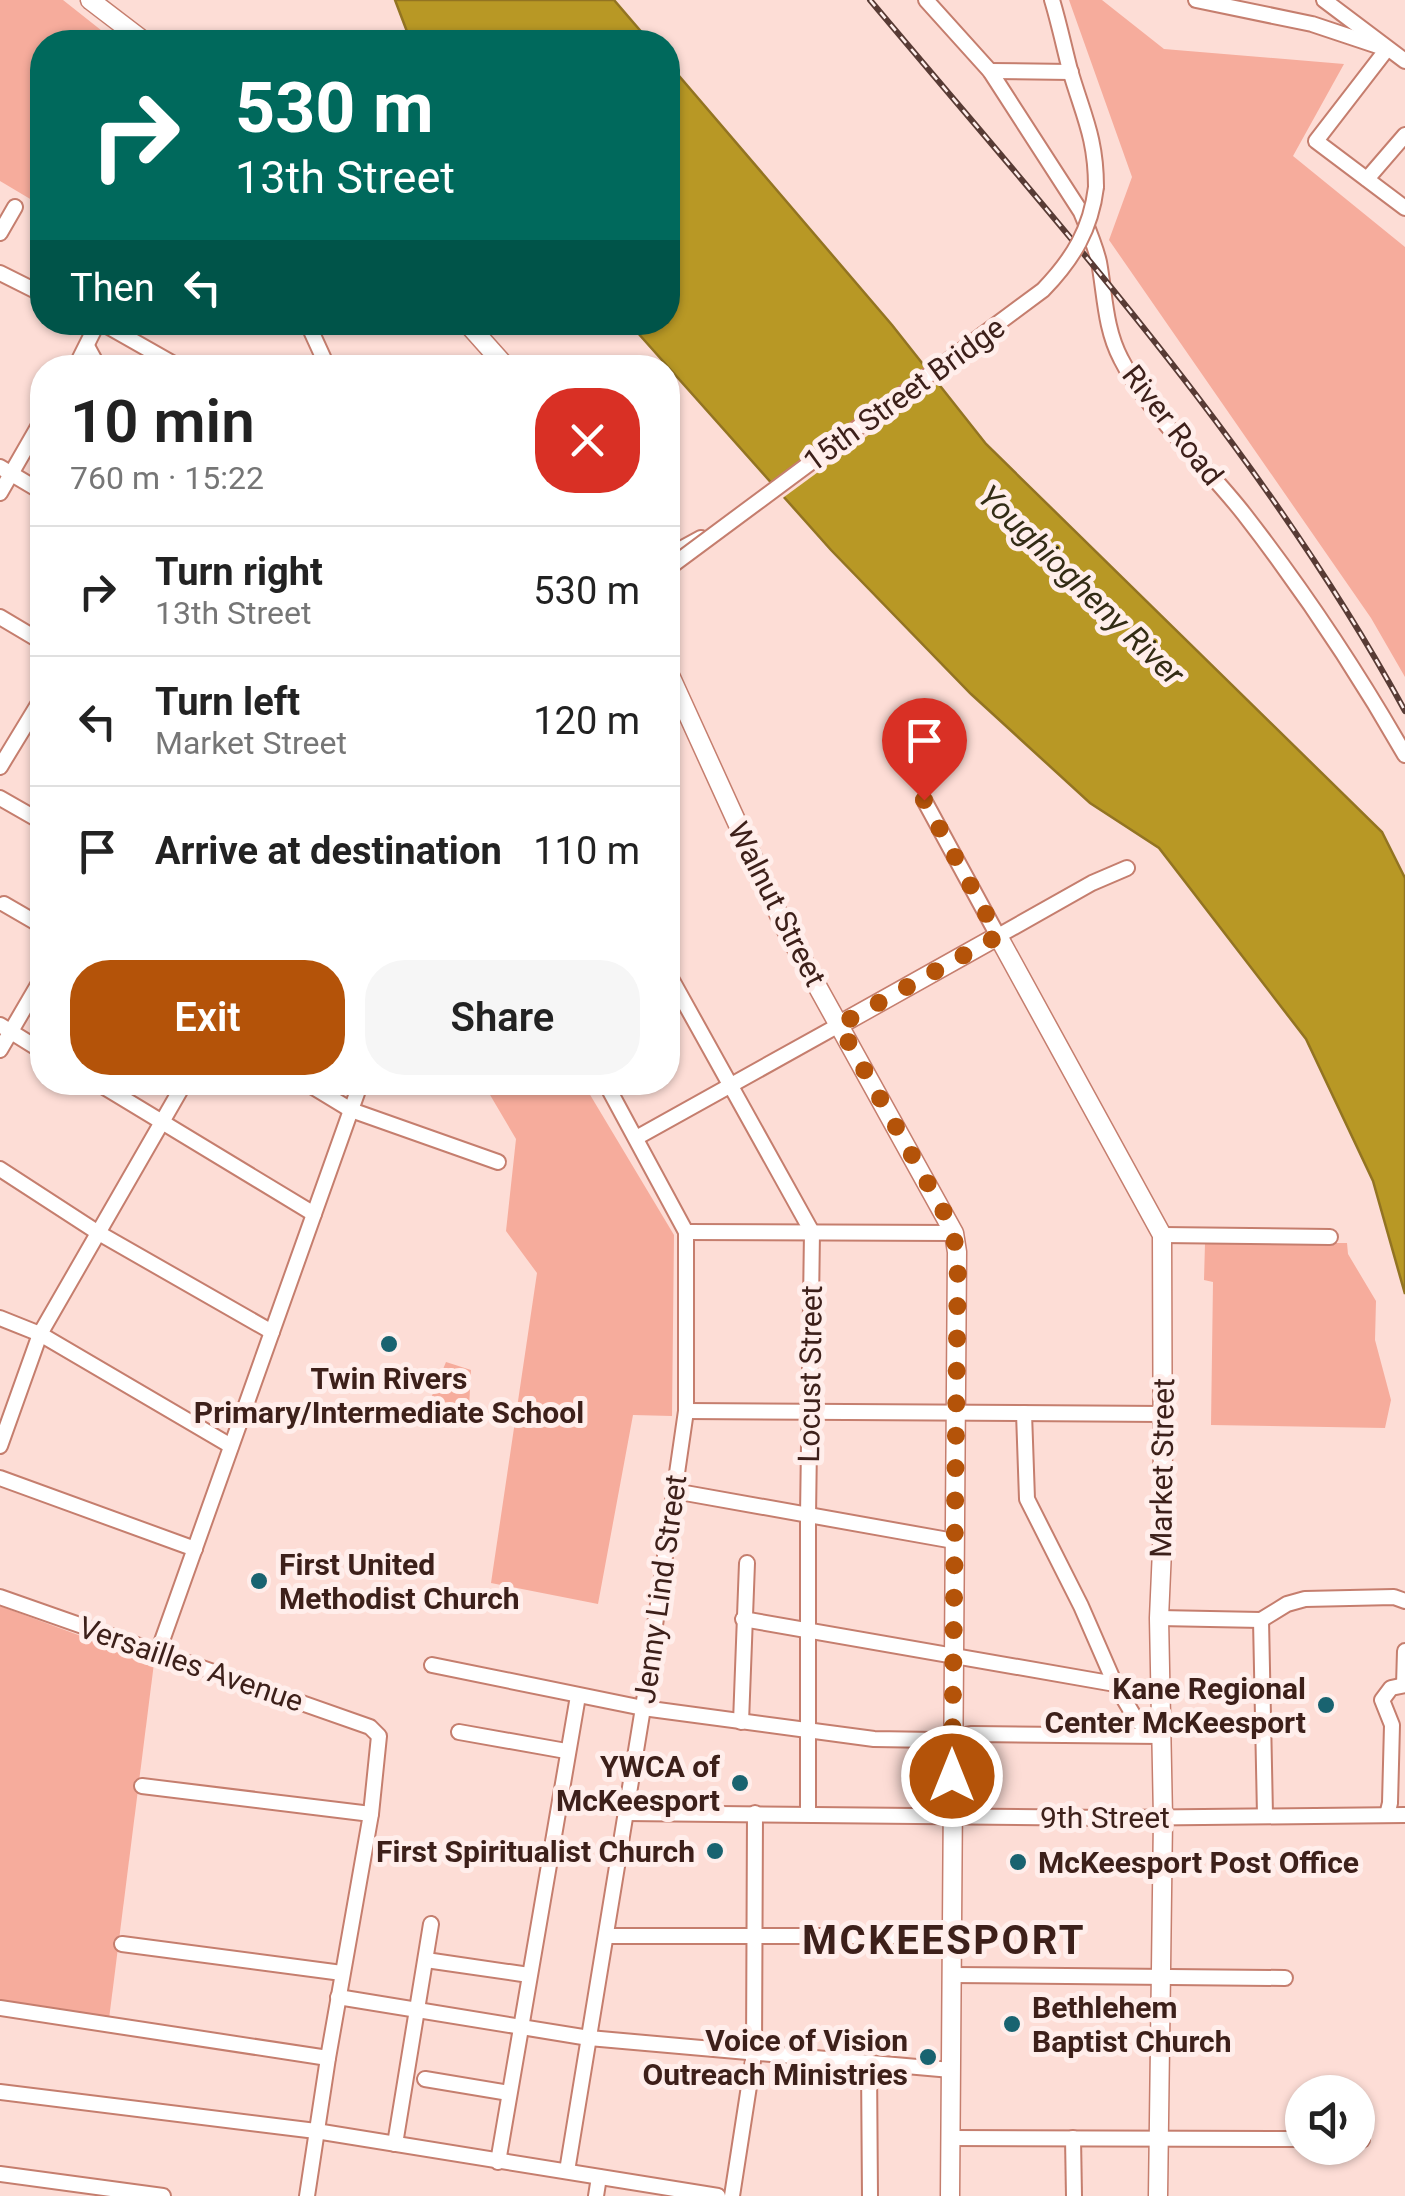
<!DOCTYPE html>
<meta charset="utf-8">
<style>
:root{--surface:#fff;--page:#f6f6f6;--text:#222;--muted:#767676;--line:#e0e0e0;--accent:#b45309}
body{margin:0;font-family:Roboto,sans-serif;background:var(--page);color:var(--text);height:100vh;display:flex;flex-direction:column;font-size:38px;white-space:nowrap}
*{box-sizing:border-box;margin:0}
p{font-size:32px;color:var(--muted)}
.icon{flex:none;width:55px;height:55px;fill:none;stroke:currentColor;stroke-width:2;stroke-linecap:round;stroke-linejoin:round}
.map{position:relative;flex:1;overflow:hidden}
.details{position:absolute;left:30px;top:355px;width:650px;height:740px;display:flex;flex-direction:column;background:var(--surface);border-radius:40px;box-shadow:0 2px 8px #0004}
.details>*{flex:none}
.banner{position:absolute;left:30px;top:30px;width:650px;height:305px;border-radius:40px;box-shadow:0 2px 8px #0004;background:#00695c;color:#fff;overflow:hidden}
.fabs{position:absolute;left:1285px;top:2075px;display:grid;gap:20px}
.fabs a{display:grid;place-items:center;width:90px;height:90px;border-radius:50%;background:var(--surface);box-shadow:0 2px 8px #0004;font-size:50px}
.pin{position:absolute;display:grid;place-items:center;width:85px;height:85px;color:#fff;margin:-102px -42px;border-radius:50% 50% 50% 0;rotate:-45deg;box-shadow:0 0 10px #0007}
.pin .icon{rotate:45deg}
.me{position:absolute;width:110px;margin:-55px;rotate:0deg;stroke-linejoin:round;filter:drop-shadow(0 0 8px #0008)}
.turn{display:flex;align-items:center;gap:35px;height:210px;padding:0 40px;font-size:45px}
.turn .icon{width:130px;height:130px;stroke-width:2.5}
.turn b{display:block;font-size:70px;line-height:85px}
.then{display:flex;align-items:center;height:95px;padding:0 40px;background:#0003;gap:20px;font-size:38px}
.round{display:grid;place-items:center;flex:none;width:105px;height:105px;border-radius:40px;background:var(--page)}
.headline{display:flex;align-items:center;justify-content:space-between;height:170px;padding:0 40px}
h1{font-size:60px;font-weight:600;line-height:75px}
.cta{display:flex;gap:20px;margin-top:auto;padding:20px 40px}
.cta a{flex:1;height:115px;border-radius:40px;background:var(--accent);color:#fff;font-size:40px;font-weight:600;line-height:115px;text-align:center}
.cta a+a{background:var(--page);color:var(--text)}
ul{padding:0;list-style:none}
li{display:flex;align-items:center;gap:30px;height:130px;padding:0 40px;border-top:2px solid var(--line)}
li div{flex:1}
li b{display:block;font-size:38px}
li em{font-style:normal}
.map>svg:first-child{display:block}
.green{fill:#f6ac9c}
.water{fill:#b89825;stroke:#937422;stroke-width:2.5}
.pier{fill:#fdddd6}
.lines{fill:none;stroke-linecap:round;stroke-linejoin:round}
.minor-casing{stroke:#c57e6e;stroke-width:18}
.major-casing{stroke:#c57e6e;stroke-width:21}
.minor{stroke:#fff;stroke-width:14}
.major{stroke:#fff;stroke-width:18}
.rail-casing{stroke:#583b35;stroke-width:6}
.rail{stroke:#ffeeeb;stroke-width:2.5;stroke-dasharray:8;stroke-linecap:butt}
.minor-bridge-casing{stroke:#c57e6e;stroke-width:18;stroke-linecap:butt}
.minor-bridge{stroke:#fff;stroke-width:14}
.route{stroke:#b45309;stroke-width:18;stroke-dasharray:0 32.4}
.poi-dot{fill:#196370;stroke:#ffeeeb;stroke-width:4}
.labels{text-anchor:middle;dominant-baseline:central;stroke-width:10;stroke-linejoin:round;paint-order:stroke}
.street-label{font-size:30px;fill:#3d201a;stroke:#ffeeeb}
.poi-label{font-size:30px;font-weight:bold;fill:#3d201a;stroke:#ffeeeb;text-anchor:end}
.water-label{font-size:32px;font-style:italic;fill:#332c15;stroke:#ffeeeb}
.district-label{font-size:40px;font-weight:bold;letter-spacing:2.5px;fill:#3d201a;stroke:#ffeeeb}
</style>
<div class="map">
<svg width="1405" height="2196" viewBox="0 0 1405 2196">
<rect width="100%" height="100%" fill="#fdddd6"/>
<g class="green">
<path d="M 0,0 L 63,0 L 116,42 L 42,42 L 42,206 L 0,181 Z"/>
<path d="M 1069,0 L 1102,0 L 1164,49 L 1344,64 L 1293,156 L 1405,247 L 1405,677 L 1371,618 L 1109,240 L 1132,177 Z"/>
<path d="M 483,1083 L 583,1083 L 674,1235 L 672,1416 L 633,1415 L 598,1604 L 491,1583 L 537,1273 L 506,1231 L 516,1139 Z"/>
<path d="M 1205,1243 L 1347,1243 L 1348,1254 L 1376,1301 L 1375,1340 L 1391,1400 L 1385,1428 L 1211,1425 L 1213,1282 L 1204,1280 Z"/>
<path d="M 446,1362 L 471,1370 L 469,1408 L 461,1420 L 431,1409 L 432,1405 L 429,1403 Z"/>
<path d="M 0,1606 L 154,1663 L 109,2019 L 0,2004 Z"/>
</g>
<g class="water">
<path d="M 395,0 L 614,0 L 650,42 L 411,42 Z"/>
<path d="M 668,63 L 892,325 L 986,444 L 1382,832 L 1405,878 L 1405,1294 L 1373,1181 L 1306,1039 L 1159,848 L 1090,803 L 971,694 L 831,550 L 629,323 L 668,322 Z"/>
</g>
<path class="pier" d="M 930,365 L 942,381 L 780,500 L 767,485 Z"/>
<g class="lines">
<defs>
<g id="minor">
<path d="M 926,0 L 990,71 L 1081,212 C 1088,229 1095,245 1099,262 C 1105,295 1105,329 1121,359 C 1149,415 1205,464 1244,514 C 1303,590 1357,671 1405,755"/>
<path d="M 1052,0 C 1059,23 1064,47 1070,70 C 1083,115 1096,137 1096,187"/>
<path d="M 1196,0 L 1312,24 L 1387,49"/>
<path d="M 1324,0 L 1405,61"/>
<path d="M 1387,49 L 1316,141 L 1405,208"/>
<path d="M 990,71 L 1071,72"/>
<path d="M 1367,179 L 1405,135"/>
<path d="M 0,233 L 15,207"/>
<path d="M 0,273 L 42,294"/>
<path d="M 100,322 L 181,368"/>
<path d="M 307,322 L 328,368"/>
<path d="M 87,346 L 99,368"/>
<path d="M 75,368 L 98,322"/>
<path d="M 0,467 L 42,492"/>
<path d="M 0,493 L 42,420"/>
<path d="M 668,556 L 701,538"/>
<path d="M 0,617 L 42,642"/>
<path d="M 0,767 L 42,698"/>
<path d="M 0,798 L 42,822"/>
<path d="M 924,800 L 998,936 L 1092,883 L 1127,868"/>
<path d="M 4,904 L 42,926"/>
<path d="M 668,973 L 812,1232 L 808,1516 L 808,1814"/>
<path d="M 0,1025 L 42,1051"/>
<path d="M 0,1050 L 42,978"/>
<path d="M 96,1082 L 314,1214"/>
<path d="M 305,1082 L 351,1110 L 498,1162"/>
<path d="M 456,1082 L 456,1083"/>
<path d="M 636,1138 L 839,1025"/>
<path d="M 0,1169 L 97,1232 L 272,1332"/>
<path d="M 686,1232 L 954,1233"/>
<path d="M 1162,1235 L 1330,1237"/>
<path d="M 0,1318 L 40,1334 L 231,1446"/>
<path d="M 686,1411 L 1163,1414"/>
<path d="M 1024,1413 L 1027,1499 L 1081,1606 L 1115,1684 L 1137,1721 L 1159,1736"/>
<path d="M 0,1446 L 40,1334 L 185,1082"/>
<path d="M 0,1478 L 195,1549"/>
<path d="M 674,1491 L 954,1541"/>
<path d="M 0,1597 L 370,1727 L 379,1736 L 371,1814 L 328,2058 L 307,2196"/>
<path d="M 1159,1618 L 1261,1620"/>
<path d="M 743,1619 L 1115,1684"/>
<path d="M 1261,1620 L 1265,1815"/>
<path d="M 1261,1620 L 1287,1604 L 1305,1599 L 1394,1597 L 1405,1601"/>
<path d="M 158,1652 L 361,1082"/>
<path d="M 432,1665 L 643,1708 L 874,1739 L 935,1740 L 972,1734 L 1160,1736"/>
<path d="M 1404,1685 L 1405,1651"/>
<path d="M 741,1722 L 747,1563"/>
<path d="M 459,1732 L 566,1751"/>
<path d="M 142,1786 L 371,1814"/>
<path d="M 626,1813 L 1111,1818 L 1405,1815"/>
<path d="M 1387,1815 L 1390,1803 L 1392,1725 L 1382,1700 L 1391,1688 L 1405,1685"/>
<path d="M 606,1936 L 952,1936"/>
<path d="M 122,1944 L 342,1973"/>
<path d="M 426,1960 L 529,1975"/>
<path d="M 952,1975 L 1285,1978"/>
<path d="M 338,1997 L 589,2038 L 951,2070"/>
<path d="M 0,2008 L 328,2058"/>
<path d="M 869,2064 L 870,2196"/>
<path d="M 425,2079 L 509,2093"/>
<path d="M 0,2092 L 316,2131 L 718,2196"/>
<path d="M 951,2138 L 1302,2139"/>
<path d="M 1073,2138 L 1074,2196"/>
<path d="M 1358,2140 L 1362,2140"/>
<path d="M 395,2144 L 431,1924"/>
<path d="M 498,2162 L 578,1696"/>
<path d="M 567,2171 L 643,1708 L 686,1411 L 686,1232 L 605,1082"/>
<path d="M 0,2174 L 163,2196"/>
<path d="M 596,2196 L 599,2177"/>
<path d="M 732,2196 L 754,2054 L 755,1813"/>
</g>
<g id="major">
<path d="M 90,0 L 145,42"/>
<path d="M 466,322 L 507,368"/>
<path d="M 668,671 L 785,928 L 954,1233 L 957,1252 L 950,2196"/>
<path d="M 839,1025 L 998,936 L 1162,1235 L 1163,1527 L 1159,1618 L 1163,1818 L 1158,2196"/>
</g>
</defs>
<use href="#minor" class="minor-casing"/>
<use href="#major" class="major-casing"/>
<use href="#minor" class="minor"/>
<use href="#major" class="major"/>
<defs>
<path id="rail" d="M 870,0 C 1061,228 1262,449 1405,711"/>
</defs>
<use href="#rail" class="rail-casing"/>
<use href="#rail" class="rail"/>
<defs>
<path id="minor-bridge" d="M 670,567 L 1043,290 C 1073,259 1091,229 1096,187"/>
</defs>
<use href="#minor-bridge" class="minor-bridge-casing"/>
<use href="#minor-bridge" class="minor-bridge"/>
</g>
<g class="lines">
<path class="route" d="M 924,800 L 998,936 L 839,1025 L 946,1216 L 958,1252 L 952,1776"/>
</g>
<g class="poi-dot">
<circle cx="389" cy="1344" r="10"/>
<circle cx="259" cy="1581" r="10"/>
<circle cx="1326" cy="1705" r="10"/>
<circle cx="740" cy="1783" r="10"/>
<circle cx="715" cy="1851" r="10"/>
<circle cx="1018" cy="1862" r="10"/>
<circle cx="1012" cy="2024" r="10"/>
<circle cx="928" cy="2057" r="10"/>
</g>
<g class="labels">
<g class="street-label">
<text transform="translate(904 394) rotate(-36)">15th Street Bridge</text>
<text transform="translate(1173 425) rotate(52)">River Road</text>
<text transform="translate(777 904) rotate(63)">Walnut Street</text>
<text transform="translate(810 1374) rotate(-89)">Locust Street</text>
<text transform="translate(1162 1468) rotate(-89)">Market Street</text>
<text transform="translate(660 1589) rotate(-82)">Jenny Lind Street</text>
<text transform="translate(191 1664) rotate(19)">Versailles Avenue</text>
<text x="1105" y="1817">9th Street</text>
</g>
<g class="poi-label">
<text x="389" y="1378" text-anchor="middle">Twin Rivers<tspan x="389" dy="34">Primary/Intermediate School</tspan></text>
<text x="279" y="1564" text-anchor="start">First United<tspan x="279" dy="34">Methodist Church</tspan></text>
<text x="1306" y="1688">Kane Regional<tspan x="1306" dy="34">Center McKeesport</tspan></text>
<text x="720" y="1766">YWCA of<tspan x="720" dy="34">McKeesport</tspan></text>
<text x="695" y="1851">First Spiritualist Church</text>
<text x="1038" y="1862" text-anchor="start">McKeesport Post Office</text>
<text x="1032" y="2007" text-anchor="start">Bethlehem<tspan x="1032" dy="34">Baptist Church</tspan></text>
<text x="908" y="2040">Voice of Vision<tspan x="908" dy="34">Outreach Ministries</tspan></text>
</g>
<g class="water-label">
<text transform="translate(1081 585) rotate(44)">Youghiogheny River</text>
</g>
<g class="district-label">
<text x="944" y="1940">MCKEESPORT</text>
</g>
</g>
</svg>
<div class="fabs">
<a><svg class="icon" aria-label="sound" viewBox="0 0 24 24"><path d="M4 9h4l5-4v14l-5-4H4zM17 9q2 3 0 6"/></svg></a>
</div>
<div class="pin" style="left:924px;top:800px;background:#d93025"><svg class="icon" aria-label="arrive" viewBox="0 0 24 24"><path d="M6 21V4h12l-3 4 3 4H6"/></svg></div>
<svg class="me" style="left:952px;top:1776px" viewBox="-20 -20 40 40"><circle r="17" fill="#b45309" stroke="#fff" stroke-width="3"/><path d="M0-11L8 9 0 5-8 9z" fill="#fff"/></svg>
<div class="banner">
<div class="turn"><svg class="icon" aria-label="right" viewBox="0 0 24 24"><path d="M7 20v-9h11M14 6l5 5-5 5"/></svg><div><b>530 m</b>13th Street</div></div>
<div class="then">Then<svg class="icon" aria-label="left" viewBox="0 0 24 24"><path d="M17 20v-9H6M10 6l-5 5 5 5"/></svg></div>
</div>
<section class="details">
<div class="headline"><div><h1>10 min</h1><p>760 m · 15:22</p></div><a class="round" style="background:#d93025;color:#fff"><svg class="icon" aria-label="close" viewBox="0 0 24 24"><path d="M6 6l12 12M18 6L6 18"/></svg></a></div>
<ul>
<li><svg class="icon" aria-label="right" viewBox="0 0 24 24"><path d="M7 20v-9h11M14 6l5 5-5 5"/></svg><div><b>Turn right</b><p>13th Street</p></div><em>530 m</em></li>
<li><svg class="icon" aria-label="left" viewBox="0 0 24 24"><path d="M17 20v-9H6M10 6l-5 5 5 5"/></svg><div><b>Turn left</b><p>Market Street</p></div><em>120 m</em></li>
<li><svg class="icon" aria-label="arrive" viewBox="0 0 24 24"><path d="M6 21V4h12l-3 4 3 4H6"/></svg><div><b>Arrive at destination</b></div><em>110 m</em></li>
</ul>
<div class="cta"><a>Exit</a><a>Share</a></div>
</section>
</div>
